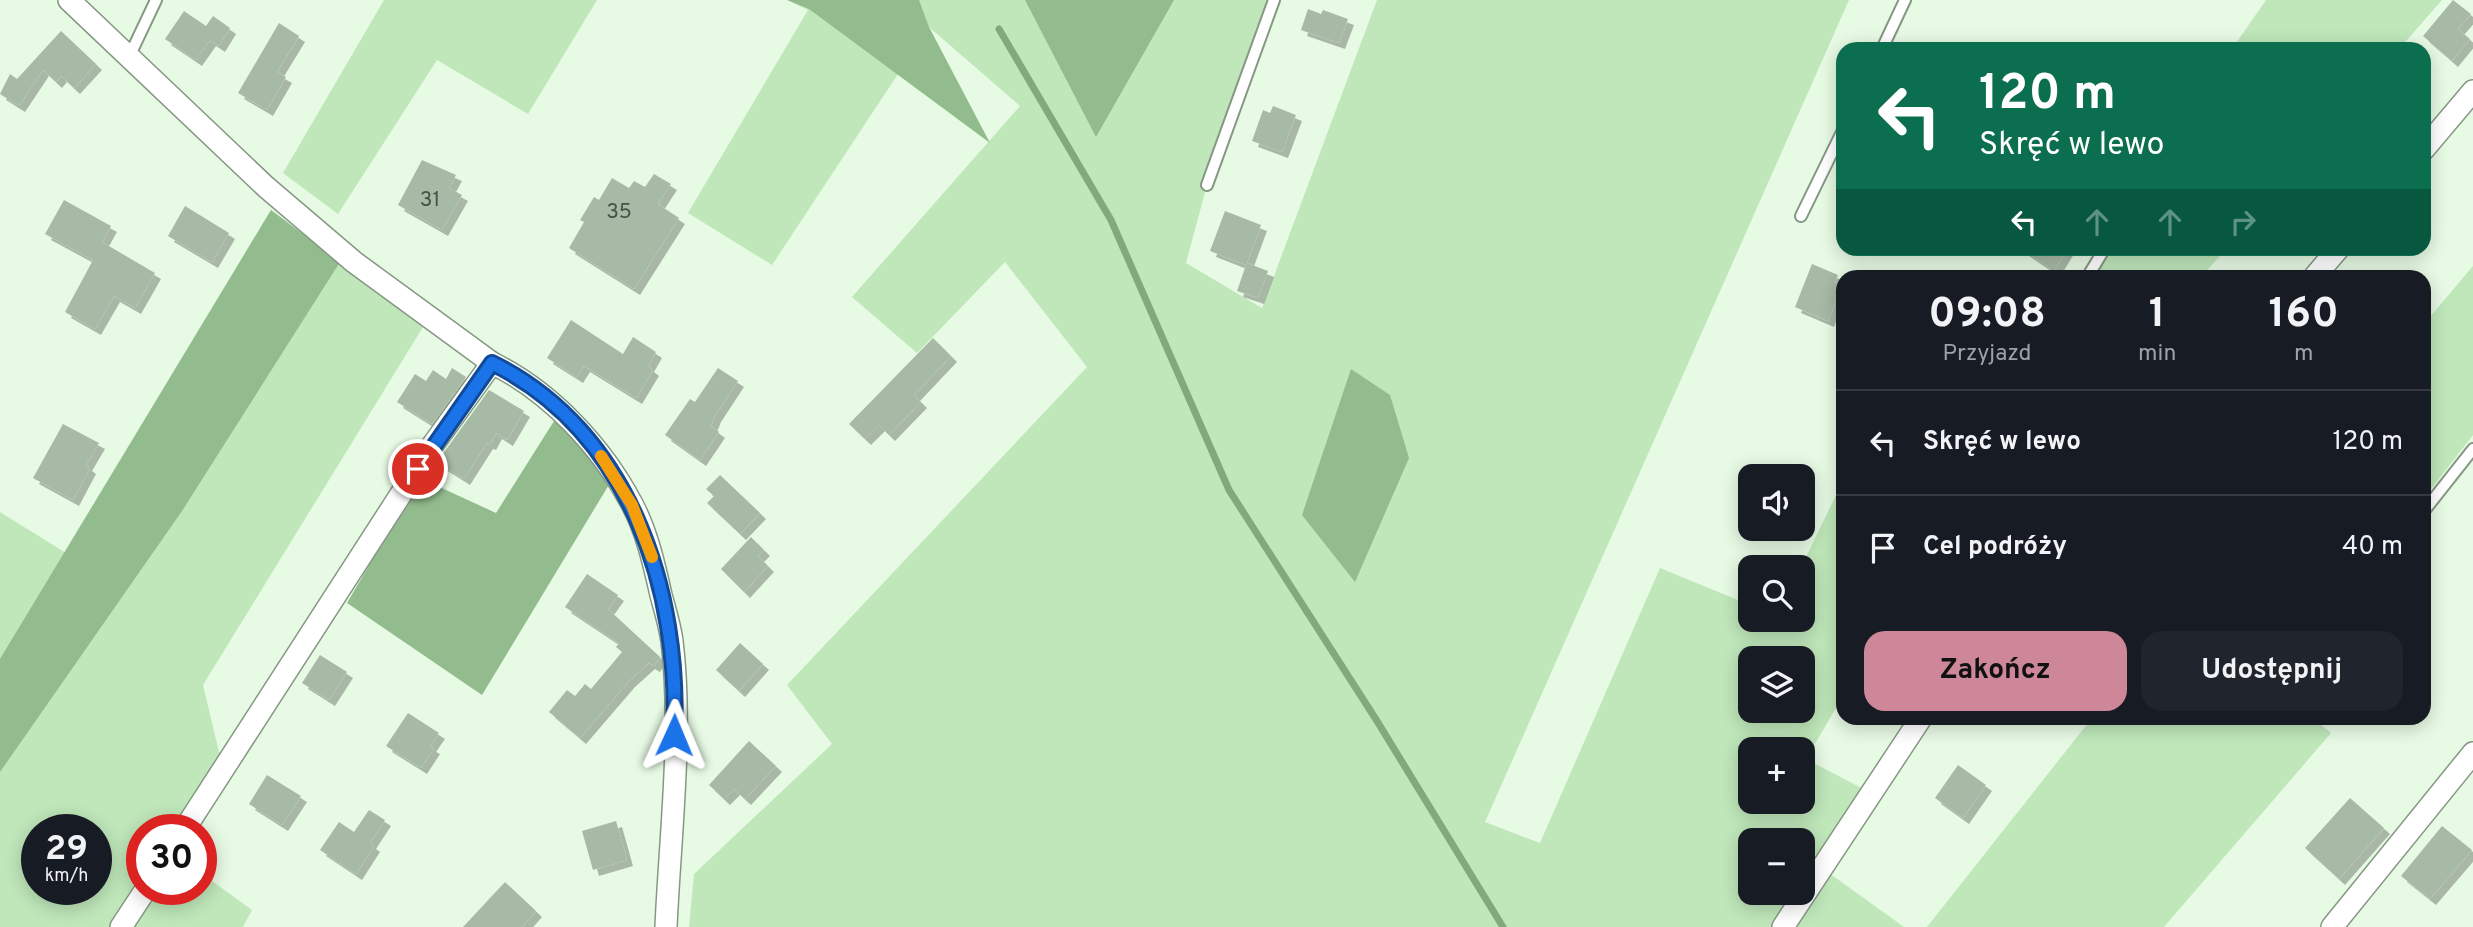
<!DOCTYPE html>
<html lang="pl">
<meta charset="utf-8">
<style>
:root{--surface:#171b24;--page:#20242c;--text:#f1f3f6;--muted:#9ea1a6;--line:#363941;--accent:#cd8798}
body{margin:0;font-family:Overpass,sans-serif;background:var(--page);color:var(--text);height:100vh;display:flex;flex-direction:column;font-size:26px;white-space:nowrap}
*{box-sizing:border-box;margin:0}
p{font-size:23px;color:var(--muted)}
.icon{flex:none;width:38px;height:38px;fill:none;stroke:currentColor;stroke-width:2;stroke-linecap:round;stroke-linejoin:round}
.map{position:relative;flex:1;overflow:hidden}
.panel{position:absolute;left:1836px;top:270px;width:595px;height:455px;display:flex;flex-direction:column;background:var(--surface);border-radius:21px;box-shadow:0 4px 18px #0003}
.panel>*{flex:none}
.guide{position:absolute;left:1836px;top:42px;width:595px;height:214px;border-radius:21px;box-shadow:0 4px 18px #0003;background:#0b6e4f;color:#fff;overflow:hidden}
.tools{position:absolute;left:1738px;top:464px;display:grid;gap:14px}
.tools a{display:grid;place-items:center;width:77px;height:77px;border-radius:14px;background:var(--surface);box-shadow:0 4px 18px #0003;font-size:35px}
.speed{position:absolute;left:21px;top:814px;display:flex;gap:14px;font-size:35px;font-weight:700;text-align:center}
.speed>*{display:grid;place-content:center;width:91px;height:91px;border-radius:50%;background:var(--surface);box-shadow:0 4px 18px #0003;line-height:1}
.speed small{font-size:18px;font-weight:400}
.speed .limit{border:10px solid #d22;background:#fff;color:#111}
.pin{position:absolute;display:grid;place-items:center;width:60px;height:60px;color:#fff;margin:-30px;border:4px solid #fff;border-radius:50%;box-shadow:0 2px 7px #0007}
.me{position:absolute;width:77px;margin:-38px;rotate:1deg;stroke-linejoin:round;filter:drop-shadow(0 0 5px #0008)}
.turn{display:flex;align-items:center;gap:24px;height:147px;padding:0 28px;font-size:32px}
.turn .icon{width:91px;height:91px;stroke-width:2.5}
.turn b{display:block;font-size:49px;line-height:60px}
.lanes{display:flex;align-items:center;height:66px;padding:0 28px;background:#0003;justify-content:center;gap:35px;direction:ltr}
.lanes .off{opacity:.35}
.eta{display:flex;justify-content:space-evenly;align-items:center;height:119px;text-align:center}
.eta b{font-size:42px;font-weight:700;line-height:49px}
.cta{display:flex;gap:14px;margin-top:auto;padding:14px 28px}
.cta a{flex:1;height:80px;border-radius:21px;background:var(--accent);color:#111;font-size:28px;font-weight:700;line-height:80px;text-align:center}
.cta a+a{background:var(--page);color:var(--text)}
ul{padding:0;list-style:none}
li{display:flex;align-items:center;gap:21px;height:105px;padding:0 28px;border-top:2px solid var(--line)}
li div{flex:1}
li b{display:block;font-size:26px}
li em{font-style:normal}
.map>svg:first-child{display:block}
.green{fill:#bfe7ba;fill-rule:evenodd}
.forest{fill:#92bc8d}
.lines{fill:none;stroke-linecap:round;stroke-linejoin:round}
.stream{stroke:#81aa7c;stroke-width:7}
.building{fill:#a7baa5;filter:url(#shadow)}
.service-casing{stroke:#869884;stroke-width:14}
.minor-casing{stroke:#869884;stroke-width:24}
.service{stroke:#fff;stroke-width:10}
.minor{stroke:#fff;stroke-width:21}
.route-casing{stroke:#114b97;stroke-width:18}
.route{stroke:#1a73e8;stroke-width:12}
.slow{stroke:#f59e0b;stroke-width:12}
.labels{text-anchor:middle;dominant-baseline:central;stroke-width:5;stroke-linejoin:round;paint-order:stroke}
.number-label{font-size:21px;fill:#485247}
</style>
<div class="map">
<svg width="2473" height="927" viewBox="0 0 2473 927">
<defs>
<filter id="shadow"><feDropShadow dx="6" dy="6" stdDeviation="0" flood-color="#0004"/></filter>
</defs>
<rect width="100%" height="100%" fill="#e7fae4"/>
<g class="green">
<path d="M 384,0 L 597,0 L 528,114 L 437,60 L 338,214 L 283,173 Z"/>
<path d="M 787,0 L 1274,0 L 1207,185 L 1186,263 L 1262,308 L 1377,0 L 1849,0 L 1485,822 L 1540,843 L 1660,568 L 1750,605 L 1750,620 L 1802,620 L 1801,567 L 1843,481 L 1843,696 L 1806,759 L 1871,793 L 1822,868 L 1904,927 L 689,927 L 694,874 L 832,744 L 787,685 L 1087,367 L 1005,262 L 917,353 L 852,297 L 1020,106 L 929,27 L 772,265 L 688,213 L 808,10 ZM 1750,658 L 1802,658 L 1802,710 L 1750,710 ZM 1750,749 L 1802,749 L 1802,802 L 1750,802 ZM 1750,840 L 1802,840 L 1802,892 L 1750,892 Z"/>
<path d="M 2266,0 L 2442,0 L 2399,49 L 2232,49 Z"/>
<path d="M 271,210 L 423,327 L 203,685 L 219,752 L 245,756 L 197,829 L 142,830 L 142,889 L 201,889 L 201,873 L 252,910 L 243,927 L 0,927 L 0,512 L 66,553 ZM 37,830 L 96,830 L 96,889 L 37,889 Z"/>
<path d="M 2097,249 L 2226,249 L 2202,276 L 2080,276 Z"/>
<path d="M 2473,266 L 2473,435 L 2424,498 L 2424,324 Z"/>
<path d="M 2092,718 L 2313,718 L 2331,733 L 2164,927 L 1927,927 Z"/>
</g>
<g class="forest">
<path d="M 787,0 L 919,0 L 929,27 L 990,143 L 809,9 Z"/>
<path d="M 1025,0 L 1174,0 L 1096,137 Z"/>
<path d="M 271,210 L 340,262 L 182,511 L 0,772 L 0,659 Z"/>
<path d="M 1351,369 L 1390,395 L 1409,458 L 1355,582 L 1302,515 Z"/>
<path d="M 554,421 L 590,453 L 610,483 L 482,695 L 347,603 L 420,478 L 496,513 Z"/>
</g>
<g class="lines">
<path class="stream" d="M 999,29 L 1111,220 L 1229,490 L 1377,721 L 1503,927"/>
</g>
<g class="building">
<path d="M 2453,0 L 2471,14 L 2458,29 L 2470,39 L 2452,61 L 2423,36 Z"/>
<path d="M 1308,9 L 1321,14 L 1323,10 L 1348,19 L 1339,43 L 1301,30 Z"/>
<path d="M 184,11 L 206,26 L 213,16 L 230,28 L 219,46 L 210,40 L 196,60 L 165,39 Z"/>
<path d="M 279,23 L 299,36 L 277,72 L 286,77 L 267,110 L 238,93 Z"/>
<path d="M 61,31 L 96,64 L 74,88 L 61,76 L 56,82 L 43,70 L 19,106 L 0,94 L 10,74 L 17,79 Z"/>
<path d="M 1273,106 L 1296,115 L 1282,152 L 1252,141 L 1263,110 L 1270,113 Z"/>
<path d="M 422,160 L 456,175 L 449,188 L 462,195 L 442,230 L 398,205 Z"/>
<path d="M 654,174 L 671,184 L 658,204 L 679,218 L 634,289 L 569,248 L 584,222 L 580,220 L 594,197 L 599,200 L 612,178 L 629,188 L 634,181 L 645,187 Z"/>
<path d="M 64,200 L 111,226 L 102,242 L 155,273 L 135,308 L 114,296 L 95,329 L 65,312 L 93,260 L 45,234 Z"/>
<path d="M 185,206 L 229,233 L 212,262 L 168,236 Z"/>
<path d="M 1225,211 L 1261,225 L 1247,263 L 1268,271 L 1258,298 L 1237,291 L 1246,265 L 1210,251 Z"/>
<path d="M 2020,248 L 2068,248 L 2054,271 Z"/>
<path d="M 1812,264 L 1838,275 L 1835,282 L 1842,285 L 1828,321 L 1795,307 Z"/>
<path d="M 571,320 L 623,354 L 633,337 L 656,352 L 648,366 L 653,370 L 636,398 L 584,366 L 577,377 L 547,358 Z"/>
<path d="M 933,338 L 951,356 L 914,395 L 921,402 L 889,435 L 879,425 L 865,439 L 849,424 Z"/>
<path d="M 452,368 L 466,377 L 432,424 L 397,402 L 415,374 L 426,381 L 433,370 L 446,379 Z"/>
<path d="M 718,368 L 738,381 L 715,416 L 711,426 L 719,432 L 700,460 L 665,435 L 690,399 L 695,402 Z"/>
<path d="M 489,390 L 524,411 L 507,440 L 496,433 L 490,444 L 487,443 L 464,479 L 437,462 Z"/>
<path d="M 63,424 L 99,443 L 86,465 L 90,468 L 73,500 L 33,478 Z"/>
<path d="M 720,475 L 760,513 L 740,534 L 707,503 L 714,496 L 706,489 Z"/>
<path d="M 751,537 L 764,550 L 758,556 L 768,566 L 744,592 L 721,569 Z"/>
<path d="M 587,574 L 618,595 L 608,609 L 660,657 L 654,666 L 649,663 L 629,681 L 580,738 L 549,712 L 567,690 L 575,696 L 585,684 L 591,689 L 622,652 L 616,647 L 619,643 L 565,607 Z"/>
<path d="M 740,643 L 763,664 L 739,691 L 716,670 Z"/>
<path d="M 320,655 L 347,672 L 329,700 L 302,683 Z"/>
<path d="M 408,713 L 439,733 L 430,746 L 434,748 L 421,768 L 386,746 Z"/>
<path d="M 749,741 L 776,766 L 745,799 L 734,789 L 724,799 L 709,785 Z"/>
<path d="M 1958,765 L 1986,785 L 1963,818 L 1935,798 Z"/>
<path d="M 267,775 L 301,796 L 282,825 L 249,804 Z"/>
<path d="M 2350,798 L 2384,828 L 2339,879 L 2305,848 Z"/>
<path d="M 369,810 L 385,820 L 370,843 L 374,846 L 356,874 L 320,850 L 339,822 L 354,832 Z"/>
<path d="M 616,821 L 627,860 L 593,870 L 582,831 Z"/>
<path d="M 2442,826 L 2472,850 L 2430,899 L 2401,876 Z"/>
<path d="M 505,882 L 536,911 L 522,927 L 463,927 Z"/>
</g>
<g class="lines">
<defs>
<g id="service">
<path d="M 1882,49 L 1905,0"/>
<path d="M 129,57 L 156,0"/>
<path d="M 1207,185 L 1274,0"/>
<path d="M 1801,216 L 1843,130"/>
<path d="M 2088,276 L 2105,248"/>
<path d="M 2424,511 L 2473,449"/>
</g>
<g id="minor">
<path d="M 69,0 L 266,187 L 354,262 L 492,363 C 551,392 602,447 632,504 C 647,532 654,564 661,595 C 665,610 670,626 672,641 C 683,731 670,836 666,927"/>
<path d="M 2424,149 L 2473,91"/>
<path d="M 2315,276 L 2339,248"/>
<path d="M 184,830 L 432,446 L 492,363"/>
<path d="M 121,927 L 146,889"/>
<path d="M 1783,927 L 1921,718"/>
<path d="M 2332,927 L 2473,753"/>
</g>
</defs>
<use href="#service" class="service-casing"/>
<use href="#minor" class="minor-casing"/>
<use href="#service" class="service"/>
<use href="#minor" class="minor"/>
</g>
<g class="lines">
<defs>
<path id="route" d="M 418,469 L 492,363 C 630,431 681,591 674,735"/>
</defs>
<use href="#route" class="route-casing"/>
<use href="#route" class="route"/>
<path class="slow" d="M 601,456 L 632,505 L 652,557"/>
</g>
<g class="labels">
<g class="number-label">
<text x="430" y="200">31</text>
<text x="619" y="212">35</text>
</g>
</g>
</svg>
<div class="tools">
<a><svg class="icon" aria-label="sound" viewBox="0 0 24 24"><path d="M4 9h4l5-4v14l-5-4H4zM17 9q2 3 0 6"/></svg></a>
<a><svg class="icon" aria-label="search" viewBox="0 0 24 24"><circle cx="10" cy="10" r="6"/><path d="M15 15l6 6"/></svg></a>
<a><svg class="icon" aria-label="layers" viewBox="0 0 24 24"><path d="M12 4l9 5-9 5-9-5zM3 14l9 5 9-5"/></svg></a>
<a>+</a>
<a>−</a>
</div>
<div class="speed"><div>29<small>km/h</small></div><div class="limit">30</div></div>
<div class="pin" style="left:418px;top:469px;background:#d93025"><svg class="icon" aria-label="arrive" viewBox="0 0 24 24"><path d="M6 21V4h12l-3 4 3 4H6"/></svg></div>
<svg class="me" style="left:674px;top:735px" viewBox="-20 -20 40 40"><path d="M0-17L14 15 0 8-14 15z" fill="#1a73e8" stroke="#fff" stroke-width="4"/></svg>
<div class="guide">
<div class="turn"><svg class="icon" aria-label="left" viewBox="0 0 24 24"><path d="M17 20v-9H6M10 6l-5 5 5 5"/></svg><div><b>120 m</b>Skręć w lewo</div></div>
<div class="lanes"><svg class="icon" aria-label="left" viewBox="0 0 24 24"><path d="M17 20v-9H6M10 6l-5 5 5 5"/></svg><svg class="icon off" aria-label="ahead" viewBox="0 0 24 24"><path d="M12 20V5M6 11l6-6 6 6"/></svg><svg class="icon off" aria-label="ahead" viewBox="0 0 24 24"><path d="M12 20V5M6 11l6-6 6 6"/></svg><svg class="icon off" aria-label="right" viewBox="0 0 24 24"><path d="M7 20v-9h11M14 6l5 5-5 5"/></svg></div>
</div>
<section class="panel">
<div class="eta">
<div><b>09:08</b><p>Przyjazd</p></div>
<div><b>1</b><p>min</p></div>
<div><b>160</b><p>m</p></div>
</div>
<ul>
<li><svg class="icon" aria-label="left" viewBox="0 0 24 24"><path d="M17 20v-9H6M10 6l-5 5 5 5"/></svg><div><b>Skręć w lewo</b></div><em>120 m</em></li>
<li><svg class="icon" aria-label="arrive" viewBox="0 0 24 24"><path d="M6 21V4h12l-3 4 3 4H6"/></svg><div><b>Cel podróży</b></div><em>40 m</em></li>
</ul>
<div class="cta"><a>Zakończ</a><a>Udostępnij</a></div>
</section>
</div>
